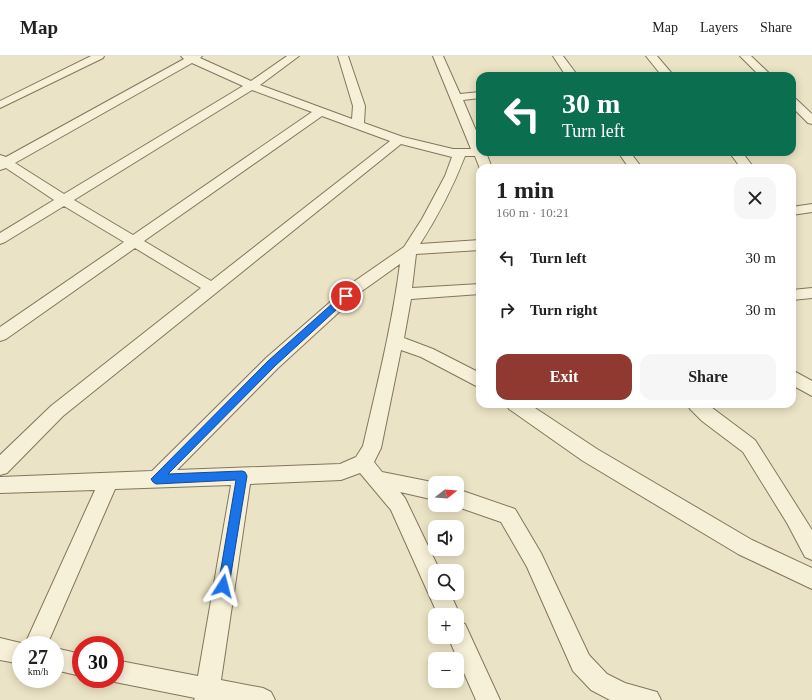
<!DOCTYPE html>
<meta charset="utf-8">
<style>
:root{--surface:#fff;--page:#f6f6f6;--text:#222;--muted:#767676;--line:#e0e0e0;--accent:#8f3931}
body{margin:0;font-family:Georgia,serif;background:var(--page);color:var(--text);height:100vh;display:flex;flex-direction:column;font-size:15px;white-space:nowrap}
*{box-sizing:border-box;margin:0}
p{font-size:13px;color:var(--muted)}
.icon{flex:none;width:22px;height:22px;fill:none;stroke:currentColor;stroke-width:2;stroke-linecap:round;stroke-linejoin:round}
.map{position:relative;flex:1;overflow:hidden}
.side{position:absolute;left:476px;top:108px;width:320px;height:244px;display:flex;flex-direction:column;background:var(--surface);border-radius:12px;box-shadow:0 2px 10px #0003}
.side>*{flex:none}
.hud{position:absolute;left:476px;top:16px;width:320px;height:84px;border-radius:12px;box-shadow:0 2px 10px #0003;background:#0b6e4f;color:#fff;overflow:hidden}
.needle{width:26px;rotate:73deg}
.fabs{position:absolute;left:428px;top:420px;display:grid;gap:8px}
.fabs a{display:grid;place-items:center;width:36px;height:36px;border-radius:8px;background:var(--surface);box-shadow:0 2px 10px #0003;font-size:20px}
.speed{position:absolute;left:12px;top:580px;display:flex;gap:8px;font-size:20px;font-weight:700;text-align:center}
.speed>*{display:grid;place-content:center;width:52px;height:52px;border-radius:50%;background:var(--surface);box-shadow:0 2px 10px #0003;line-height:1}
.speed small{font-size:10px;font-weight:400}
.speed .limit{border:6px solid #d22;background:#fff;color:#111}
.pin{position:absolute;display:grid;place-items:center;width:34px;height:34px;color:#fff;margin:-17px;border:2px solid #fff;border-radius:50%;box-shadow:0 1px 4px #0007}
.me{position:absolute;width:44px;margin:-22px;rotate:9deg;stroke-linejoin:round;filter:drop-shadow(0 0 3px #0008)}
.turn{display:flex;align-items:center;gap:14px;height:84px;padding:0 20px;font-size:18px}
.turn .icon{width:52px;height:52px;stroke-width:2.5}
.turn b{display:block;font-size:28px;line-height:34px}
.round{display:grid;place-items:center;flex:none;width:42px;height:42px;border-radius:12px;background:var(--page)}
.summary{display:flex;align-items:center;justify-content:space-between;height:68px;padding:0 20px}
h1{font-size:24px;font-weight:600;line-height:30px}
.action{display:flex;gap:8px;margin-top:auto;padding:8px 20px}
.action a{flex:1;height:46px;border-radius:12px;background:var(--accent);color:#fff;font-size:16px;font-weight:600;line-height:46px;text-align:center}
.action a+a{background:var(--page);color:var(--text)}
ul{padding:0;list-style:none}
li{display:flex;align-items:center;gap:12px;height:52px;padding:0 20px}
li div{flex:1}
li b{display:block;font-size:15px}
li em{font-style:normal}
header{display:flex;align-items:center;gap:24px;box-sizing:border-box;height:56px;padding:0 20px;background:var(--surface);border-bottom:1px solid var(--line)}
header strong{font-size:19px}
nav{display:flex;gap:22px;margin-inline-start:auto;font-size:14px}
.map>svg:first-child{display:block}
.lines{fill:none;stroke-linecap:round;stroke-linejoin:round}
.minor-casing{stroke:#84755d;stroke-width:2}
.minor{fill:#f6f0d8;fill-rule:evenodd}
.route{fill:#1a73e8;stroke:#114b97}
</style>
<header>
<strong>Map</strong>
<nav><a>Map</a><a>Layers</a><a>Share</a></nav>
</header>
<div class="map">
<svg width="812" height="644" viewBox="0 0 812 644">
<rect width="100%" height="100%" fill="#ebe3c5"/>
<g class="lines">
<defs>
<g id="minor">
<path d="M 91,0 L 104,0 L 103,2 L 0,52 L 0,45 Z"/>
<path d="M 181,0 L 202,0 L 200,2 L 251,25 L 287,0 L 299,0 L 260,29 L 352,63 L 353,50 L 338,0 L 348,0 L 365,50 L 364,67 L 403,81 L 453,93 L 471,93 L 433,0 L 443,0 L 460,38 L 480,36 L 480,42 L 463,44 L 480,84 L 480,96 L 489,96 L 487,99 L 492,112 L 480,113 L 475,100 L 465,100 C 453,131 438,160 420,188 L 480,184 L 480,194 L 416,198 L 412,232 L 480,228 L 480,238 L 411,243 L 404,282 L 433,293 L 480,317 L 480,332 L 421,301 L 401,294 L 381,392 L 374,406 L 382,416 L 437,427 L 435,427 L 435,444 L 400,436 L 405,442 L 440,515 L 435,515 L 435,537 L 450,537 L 460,559 L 457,565 L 465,568 L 500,644 L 476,644 L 448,581 L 457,581 L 457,559 L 438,559 L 391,454 L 360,417 L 341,424 L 250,428 L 221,624 L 263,632 L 271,636 L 275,644 L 194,644 L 195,642 L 115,626 L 107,623 L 115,623 L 115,604 L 198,620 L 231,429 L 115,433 L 47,589 L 21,589 L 21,608 L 0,604 L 0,582 L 25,588 L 95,434 L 0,437 L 0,421 L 152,415 L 266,302 L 352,227 L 404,191 L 422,163 L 445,120 L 452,101 L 401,88 L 63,360 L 7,417 L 0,419 L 0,399 L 51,350 L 201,232 L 135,192 L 6,283 L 0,285 L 0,271 L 124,186 L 64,150 L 5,186 L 0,188 L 0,177 L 54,144 L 6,112 L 0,114 L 0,99 L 6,101 L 184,3 ZM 192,7 L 243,30 L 64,138 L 15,107 ZM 252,34 L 312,56 L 133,179 L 74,144 ZM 322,60 L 390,85 L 211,225 L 144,185 ZM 400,208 C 392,270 377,329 363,390 L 356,401 L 340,408 L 177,414 L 278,312 L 362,235 Z"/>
<path d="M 553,0 L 563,0 L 578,20 L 566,20 Z"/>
<path d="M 646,0 L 657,0 L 674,20 L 662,20 Z"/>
<path d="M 740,0 L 751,0 L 772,20 L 760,20 Z"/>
<path d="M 792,42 L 796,43 L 812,58 L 812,68 L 808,67 L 792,51 Z"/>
<path d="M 618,96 L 630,96 L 642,112 L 629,112 Z"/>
<path d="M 729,96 L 742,96 L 754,112 L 741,112 Z"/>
<path d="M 812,148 L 812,156 L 792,159 L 792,151 Z"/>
<path d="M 812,232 L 812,242 L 792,244 L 792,234 Z"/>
<path d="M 792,314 L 812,325 L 812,340 L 792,329 Z"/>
<path d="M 506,348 L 529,348 L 597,393 L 752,484 L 812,512 L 812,533 L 738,498 L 583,405 L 509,353 Z"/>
<path d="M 687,348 L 707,348 L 755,384 L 812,474 L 812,504 L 805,501 L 787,467 L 743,396 L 702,365 L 690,353 Z"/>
<path d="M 457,433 L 515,453 L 541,497 L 589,599 L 607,618 L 625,627 L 657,636 L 661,644 L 610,644 L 591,634 L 573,615 L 527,511 L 501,466 L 452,449 L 457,449 Z"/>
<path d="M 55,592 L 81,598 L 81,620 L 55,614 Z"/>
</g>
</defs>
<use href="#minor" class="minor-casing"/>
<use href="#minor" class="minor"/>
</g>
<path class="route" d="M 346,237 L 350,240 L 349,242 L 275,310 L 168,418 L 242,415 L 245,416 L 247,420 L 229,530 L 227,534 L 223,535 L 219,534 L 218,530 L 236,424 L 156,428 L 153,426 L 151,423 L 268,305 L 343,238 Z"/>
</svg>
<div class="fabs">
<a><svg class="needle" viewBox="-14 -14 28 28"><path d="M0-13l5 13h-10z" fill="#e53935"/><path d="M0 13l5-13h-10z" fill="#767676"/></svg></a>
<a><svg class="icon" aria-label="sound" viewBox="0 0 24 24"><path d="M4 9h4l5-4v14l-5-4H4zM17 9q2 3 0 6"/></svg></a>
<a><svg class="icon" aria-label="search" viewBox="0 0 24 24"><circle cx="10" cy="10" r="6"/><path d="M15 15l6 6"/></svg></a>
<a>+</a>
<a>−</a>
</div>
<div class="speed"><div>27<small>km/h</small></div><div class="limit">30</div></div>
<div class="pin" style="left:346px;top:240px;background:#d93025"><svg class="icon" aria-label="arrive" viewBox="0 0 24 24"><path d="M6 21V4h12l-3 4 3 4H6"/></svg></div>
<svg class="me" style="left:223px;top:530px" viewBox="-20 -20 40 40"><path d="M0-17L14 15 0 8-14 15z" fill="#1a73e8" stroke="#fff" stroke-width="4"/></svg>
<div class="hud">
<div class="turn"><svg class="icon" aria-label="left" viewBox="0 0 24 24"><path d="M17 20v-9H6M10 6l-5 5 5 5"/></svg><div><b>30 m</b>Turn left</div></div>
</div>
<section class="side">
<div class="summary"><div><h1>1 min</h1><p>160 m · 10:21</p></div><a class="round"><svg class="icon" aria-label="close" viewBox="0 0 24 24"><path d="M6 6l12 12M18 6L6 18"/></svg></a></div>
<ul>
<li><svg class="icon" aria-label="left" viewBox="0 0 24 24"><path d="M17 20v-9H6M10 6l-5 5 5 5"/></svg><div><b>Turn left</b></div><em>30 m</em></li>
<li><svg class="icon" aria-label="right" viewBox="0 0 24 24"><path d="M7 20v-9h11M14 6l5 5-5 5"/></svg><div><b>Turn right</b></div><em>30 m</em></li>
</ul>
<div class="action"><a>Exit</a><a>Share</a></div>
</section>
</div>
